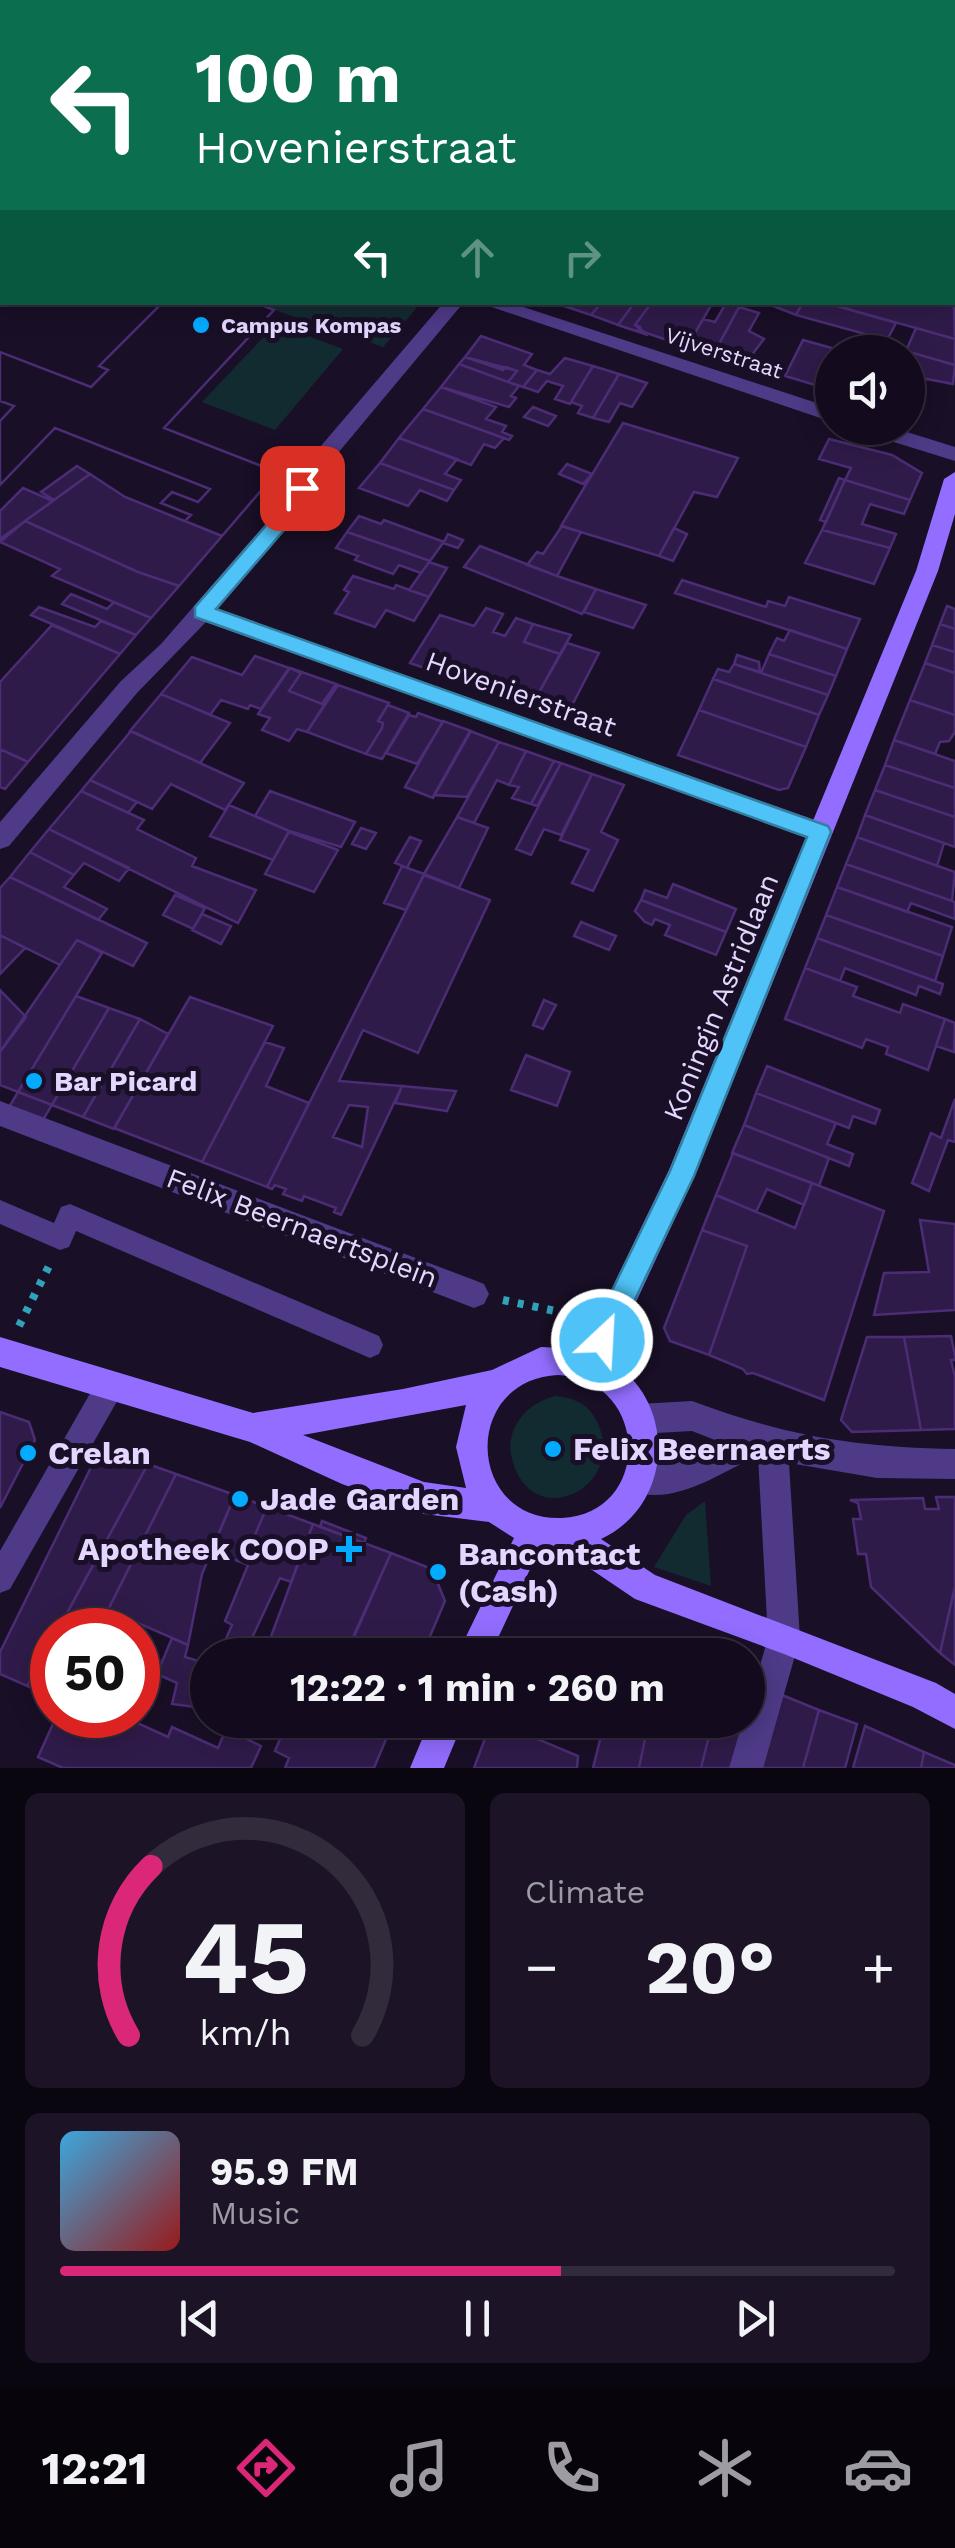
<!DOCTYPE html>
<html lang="en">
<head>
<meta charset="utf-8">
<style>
  body { margin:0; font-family:"Work Sans",sans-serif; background:#1c1426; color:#f1f3f6; height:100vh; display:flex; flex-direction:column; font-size:38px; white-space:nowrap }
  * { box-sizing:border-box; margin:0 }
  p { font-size:32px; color:#9d9ba4 }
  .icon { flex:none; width:55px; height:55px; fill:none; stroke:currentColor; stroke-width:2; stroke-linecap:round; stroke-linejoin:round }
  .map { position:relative; height:1768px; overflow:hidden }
  .panel { display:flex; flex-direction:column; gap:25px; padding:25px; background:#0a0610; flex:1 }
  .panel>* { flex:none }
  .hud { position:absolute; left:0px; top:0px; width:955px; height:305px; box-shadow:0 5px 25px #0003,0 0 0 2px #322b3b; background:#0b6e4f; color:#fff; overflow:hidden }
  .buttons { position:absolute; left:815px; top:335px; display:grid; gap:20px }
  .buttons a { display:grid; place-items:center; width:110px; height:110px; border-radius:50%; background:#130b1d; box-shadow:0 5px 25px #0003,0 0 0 2px #322b3b; font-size:50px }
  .speed { position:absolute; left:30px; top:1608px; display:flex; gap:20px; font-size:50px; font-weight:700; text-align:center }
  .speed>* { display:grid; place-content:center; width:130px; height:130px; border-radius:50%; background:#130b1d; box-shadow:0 5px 25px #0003,0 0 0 2px #322b3b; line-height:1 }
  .speed .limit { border:15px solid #d22; background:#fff; color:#111 }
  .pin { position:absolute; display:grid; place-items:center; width:85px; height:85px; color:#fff; margin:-42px; border-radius:20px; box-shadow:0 5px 15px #0006 }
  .me { position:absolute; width:110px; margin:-55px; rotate:25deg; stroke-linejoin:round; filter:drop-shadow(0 0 8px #0008) }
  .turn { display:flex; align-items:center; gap:35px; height:210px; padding:0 30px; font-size:45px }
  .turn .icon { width:130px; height:130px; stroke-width:2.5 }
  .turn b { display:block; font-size:70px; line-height:85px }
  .lanes { display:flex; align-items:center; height:95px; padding:0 30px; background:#0003; justify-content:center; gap:50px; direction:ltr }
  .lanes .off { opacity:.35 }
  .big { font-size:75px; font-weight:700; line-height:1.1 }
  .panel .card { flex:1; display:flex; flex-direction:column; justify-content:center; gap:15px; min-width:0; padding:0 35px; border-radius:15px; background:#1c1426 }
  .panel .dial { align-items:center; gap:0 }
  .dial svg { height:260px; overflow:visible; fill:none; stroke:#322b3b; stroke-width:7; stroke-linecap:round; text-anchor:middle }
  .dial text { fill:#f1f3f6; stroke:none }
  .song { display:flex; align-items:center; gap:30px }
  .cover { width:120px; height:120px; border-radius:15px; background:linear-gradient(135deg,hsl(200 70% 55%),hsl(0 70% 35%)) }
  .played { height:10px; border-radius:5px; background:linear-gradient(90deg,#db2777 60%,#322b3b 60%) }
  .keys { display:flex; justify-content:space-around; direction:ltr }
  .heat { display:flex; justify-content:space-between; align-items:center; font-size:55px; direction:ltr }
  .panel .tiles { flex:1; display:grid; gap:25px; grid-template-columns:1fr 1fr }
  .card:last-child { grid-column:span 2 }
  .trip { position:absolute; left:190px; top:1638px; width:575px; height:100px; border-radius:50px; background:#130b1d; box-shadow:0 5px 25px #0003,0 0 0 2px #322b3b; font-weight:700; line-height:100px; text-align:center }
  .tab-bar { display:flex; height:160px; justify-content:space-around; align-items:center; background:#08040c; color:#9d9ba4 }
  .tab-bar .icon { width:70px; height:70px }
  .tab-bar .selected { color:#db2777 }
  .tab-bar b { font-size:45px; color:#f1f3f6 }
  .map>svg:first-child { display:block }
  .green { fill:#122b31 }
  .building { fill:#2f1b49; stroke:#4c2d75; stroke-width:2.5; fill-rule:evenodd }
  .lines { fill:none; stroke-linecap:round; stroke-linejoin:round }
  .path { stroke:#2ea3ba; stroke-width:8; stroke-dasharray:6 9; stroke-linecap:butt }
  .lane { fill:#4e3a87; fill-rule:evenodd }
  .street { fill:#4e3a87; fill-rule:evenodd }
  .secondary { fill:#926dff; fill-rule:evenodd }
  .route { fill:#4fc3f7; stroke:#337fa1; stroke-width:2.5 }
  .poi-dot { fill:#02abff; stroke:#190f27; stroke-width:4 }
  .labels { text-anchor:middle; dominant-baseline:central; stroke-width:10; stroke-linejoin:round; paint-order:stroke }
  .far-poi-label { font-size:22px; font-weight:bold; fill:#e4d6ff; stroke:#190f27; text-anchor:start }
  .far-street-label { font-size:22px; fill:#e4d6ff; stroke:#190f27 }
  .street-label { font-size:28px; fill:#e4d6ff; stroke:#190f27 }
  .poi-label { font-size:28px; font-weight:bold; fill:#e4d6ff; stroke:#190f27; text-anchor:start }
  .near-poi-label { font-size:32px; font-weight:bold; fill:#e4d6ff; stroke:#190f27; text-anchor:start }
</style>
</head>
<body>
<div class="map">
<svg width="955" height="1768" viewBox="0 0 955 1768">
  <rect width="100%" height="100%" fill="#190f27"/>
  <path class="green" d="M254,303H421L383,347Z
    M276,324L343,349L275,430L202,402Z
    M556,1396C577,1399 589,1404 598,1424C627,1487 532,1535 512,1459C504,1429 527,1402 556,1396Z
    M705,1501L711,1586L654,1567L686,1515Z"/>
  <path class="building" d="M952,251L955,339L823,302H952Z
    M163,302H254L274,310L164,428L277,472L222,536L185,521L191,515L161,503L172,492L198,502L210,489L55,428L0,485V421L14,406L0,401V352L91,387L108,370L99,366Z
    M163,302H254L274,310L164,428L277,472L222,536L185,521L191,515L161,503L172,492L198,502L210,489L55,428L0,485V421L14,406L0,401V352L91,387L108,370L99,366Z
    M567,302H602L591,315L564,306Z
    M602,302H635L618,325L591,315Z
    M635,302H652L635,325L648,335L618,325Z
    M652,302H713L687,347L638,330L640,327L635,325Z
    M742,302L713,355L687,347L703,319L715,322L726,303Z
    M763,302H803L796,315Z
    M803,302H823L896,323L887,340L796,315Z
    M739,307L759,313L749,331L764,339L745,364L713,355Z
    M916,328L955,339V365L906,351Z
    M481,336L532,354L524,365L537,370L523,387L508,382L517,371L465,357Z
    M803,340L846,352H832V390L785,376Z
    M885,345L955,365L953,384L911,376L915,365L908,363V352H881Z
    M465,357L503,370L506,367L517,371L508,382L459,364Z
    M565,358L593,366L570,404L555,399L563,386L547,381L538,392L523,387L537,370L550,374Z
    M459,364L519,386L511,396L516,398L509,407L441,387Z
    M593,366L619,374L593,418L578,413L582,406L571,402Z
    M619,374L647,383L632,407L620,403L609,422L593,418Z
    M441,387L496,407L486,419L506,426L502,432L512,436L509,440L423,409Z
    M533,407L556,416L548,426L524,417Z
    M423,409L465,424L504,438L495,448L484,444L471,465L399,438Z
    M623,423L738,458L717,497L694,492L659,556L561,526Z
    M399,438L457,459L445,474L461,480L454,490L380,463Z
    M829,439L892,455L922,473L910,500L845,480L851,468L819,459Z
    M380,463L454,490L447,501L420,490L408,506L359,488Z
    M567,464L592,474L583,484L559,474Z
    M77,466L90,474L54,500L41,492Z
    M90,474L125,497L222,536L179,586L138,572L25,521Z
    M839,478L845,480L826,522L820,520Z
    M845,480L910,500L904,514L870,504L862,524L896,534L890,548L822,530Z
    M23,488L53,501L0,539V511Z
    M359,516L381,524L384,520L444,542L448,534L463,540L458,548L443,543L430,561L347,532Z
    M25,521L138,572L179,586L151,618L52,576L60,569L0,542Z
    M562,526L581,532L557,576L527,565L537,552L543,554Z
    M674,528L687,534L673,561L659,556Z
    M822,530L890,548L874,584L805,563Z
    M347,532L408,553L430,561L421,573L399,565L393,574L355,560L358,556L336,548Z
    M480,546L557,576L596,589L582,614L464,567Z
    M429,562L447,568L429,597L409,590Z
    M353,576L394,589L396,585L429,597L414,621L386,610L375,627L335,613L349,592L344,590Z
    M682,580L766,607L768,601L785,606L789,597L860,619L847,649L675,593Z
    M596,589L646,605L633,628L584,612Z
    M71,594L107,609L114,602L151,618L136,635L62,604Z
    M947,606L955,609V629L940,624Z
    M39,607L95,627L101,621L136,635L120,654L31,615Z
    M486,608L503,614L493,632L505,636L516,618L533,624L524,642L560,654L532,705L410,663L440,615L474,626Z
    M533,624L571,635L560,654L524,642Z
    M940,624L955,629V652L932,645Z
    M52,625L120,654L28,762L0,749V682Z
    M790,630L847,649L836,676L769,654L777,638L784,641Z
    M567,643L599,653L566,717L532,705Z
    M932,645L955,652V673L925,663Z
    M769,654L836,676L828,695L761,673Z
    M737,655L759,662L760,672L734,664Z
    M255,656L289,668L261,709L250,705L248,709L221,700L210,715L161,694L192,657L242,675Z
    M925,663L955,673V715L910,700Z
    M734,664L828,695L819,715L713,679L718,669L729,672Z
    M290,668L336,684L322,704L289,691L301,673Z
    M290,668L301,673L289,691L322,704L337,685L307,732L297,729L289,741L262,730L270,718L258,714Z
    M713,679L819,715L806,747L699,710Z
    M338,685L389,703L378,721L383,723L382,728L366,754L307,732Z
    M161,694L230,723L200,763L130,731Z
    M910,700L955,715V732L949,741L940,742L935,754L894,740Z
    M388,705L409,713L382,759L366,754L382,728L383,723L378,721Z
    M699,710L806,747L788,788L779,790L678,755Z
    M418,713L443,722L417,764L386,753L409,715L416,717Z
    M443,721L471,731L433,798L405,787Z
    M131,731L200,763L244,783L225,810L171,784L152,809L90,780Z
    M470,731L499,742L467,797L434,795Z
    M894,740L955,761V788L885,765Z
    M499,742L526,751L509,785L497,780L474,823L457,817Z
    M0,749L28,762L5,789L0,787Z
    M526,751L554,761L531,804L512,798L519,787L509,785Z
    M554,761L561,763L537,806L531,804Z
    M561,763L592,774L561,835L544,829L531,855L516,849Z
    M885,765L955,788V817L875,790Z
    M592,774L624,785L601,832L618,840L593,891L572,883L589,850L560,840Z
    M90,780L137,802L128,813L81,791Z
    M875,790L955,817V847L865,815Z
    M81,791L144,820L137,829L196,858L192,866L256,890L238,923L49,829Z
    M270,791L355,822L341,847L289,831L255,816Z
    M229,805L289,831L273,860L210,836Z
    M865,815L944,843L937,866L857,837Z
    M457,817L488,828L459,888L424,874Z
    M361,828L376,833L366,849L352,844Z
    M49,829L129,868L119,881L84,863L74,875L30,852Z
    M289,832L338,850L314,892L265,874Z
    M410,837L421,841L407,868L395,863Z
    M857,837L955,872L952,901L846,864Z
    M30,852L74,875L64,887L107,909L98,920L10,877Z
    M846,864L955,902V919L911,903L907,912L837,887Z
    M402,866L424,874L406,910L384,903Z
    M424,875L490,900L418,1053L363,1030L339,1081L402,1086L341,1215L334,1212L336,1208L304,1196L302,1201L283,1194L286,1189L275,1185L272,1189L267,1187ZM349,1105L368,1107L362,1147L333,1137Z
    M10,877L147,943L133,966L77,940L60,965L0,935V888Z
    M673,884L736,909L726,932L641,900L645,890L667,898Z
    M837,887L952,927L943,956L826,915Z
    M175,895L205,908L193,929L163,915Z
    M641,900L726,932L716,955L665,935L670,925L655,919L652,925L645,922L635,911Z
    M202,914L231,926L221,944L192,930Z
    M826,915L943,956L935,981L817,938Z
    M581,922L616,936L609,950L574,936Z
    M0,935L25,948L0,974Z
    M817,938L943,984L940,994L919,986L916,995L845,968L840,981L805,968Z
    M77,940L102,953L18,1092L0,1085V1052Z
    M805,968L857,987L853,996L900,1013L903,1004L945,1019L928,1070L886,1054L888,1047L866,1039L862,1048L785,1019Z
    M0,990L26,1017L0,1052Z
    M76,996L109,1008L52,1105L18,1092Z
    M190,997L273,1026L202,1162L114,1128Z
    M544,1000L556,1005L543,1029L533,1025Z
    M109,1008L140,1019L83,1117L52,1105Z
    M140,1019L168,1034L114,1129L83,1117Z
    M945,1019L955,1023L954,1052L936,1046Z
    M265,1042L284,1048L266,1086L309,1103L267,1187L202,1162Z
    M526,1055L570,1072L557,1106L511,1090Z
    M767,1066L880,1110L875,1124L853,1116L849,1128L756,1093Z
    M402,1086L456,1091L447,1111L395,1103Z
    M18,1092L52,1105L38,1128L5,1114Z
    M756,1093L836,1123L827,1144L853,1154L849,1166L744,1125Z
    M955,1099V1142L948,1140L929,1191L912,1183L931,1133L941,1138Z
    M744,1125L829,1158L819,1186L732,1153Z
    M733,1153L812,1183L804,1205L767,1189L756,1212L716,1195Z
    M812,1183L884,1211L824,1400L753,1373L747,1374L743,1369L709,1355L747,1246L702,1230L716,1195L795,1228Z
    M920,1220L955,1224V1310L874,1315L884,1273L929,1272Z
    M702,1230L747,1246L709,1355L670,1341L664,1328Z
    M951,1336L955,1356V1360H951L955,1377V1429L921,1430L904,1337Z
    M867,1337H904L921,1430L852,1432L841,1420Z
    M0,1412L29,1422L35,1440L0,1508Z
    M101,1447L148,1464L58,1630H52V1640L27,1686L0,1674V1652Z
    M148,1464L176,1474L108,1610L119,1615L111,1630H72L61,1624Z
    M176,1474L235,1495L202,1574L188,1645L108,1610Z
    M235,1495L267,1507L243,1563L211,1551Z
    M936,1497H955V1586L940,1653L871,1587L866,1554H858L853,1519H861L858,1503L850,1500L923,1498L925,1509H939Z
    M267,1507L313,1524L291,1582L280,1578L244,1655H219L232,1625L225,1621L248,1565L243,1563Z
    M322,1521L366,1538L364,1543L320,1527Z
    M313,1524L391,1553L345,1655H309L270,1639Z
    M391,1553L432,1569L445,1601L422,1655H346Z
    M955,1586V1665L940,1653Z
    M172,1638L188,1645L185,1657L208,1664L203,1708L172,1704L177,1683L157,1674Z
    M625,1638L663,1652L662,1655H621Z
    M270,1639L309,1655H263Z
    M52,1640V1697L27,1686Z
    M748,1683L759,1688L735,1768H701L713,1720H748Z
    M782,1695L819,1710L803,1768H762Z
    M819,1710L857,1724L845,1768H803Z
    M57,1715H120L168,1737L172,1727L218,1748L226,1729L261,1746L251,1768H63L38,1757Z
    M274,1720H394L374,1768H285L289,1758L275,1751L286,1725Z
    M492,1720L578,1756L577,1768H474Z
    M605,1720H649L639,1768H593Z
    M649,1720H713L701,1768H639Z
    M865,1726L924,1752L921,1768H853Z
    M924,1752L955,1765V1768H921Z"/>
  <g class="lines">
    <path class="path" d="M503,1300L579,1316
      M19,1326L49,1266"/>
    <path class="lane" d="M0,1200L54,1223L61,1207L70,1204L379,1336L383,1345L379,1354L370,1358L76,1231L69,1247L60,1250L0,1224Z
      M110,1373L120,1376L123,1386L120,1396L10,1589L0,1593V1551L100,1376Z"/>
    <path class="street" d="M689,0H712L713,2H691Z
      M2,16V27L0,28V17Z
      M952,68L955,69V79L952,78Z
      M0,125H2V136H0Z
      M444,302H464L323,471L298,515L218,609L829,825L832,832L829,839H811L206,622L137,693L9,846L0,849V822L121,681L161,644L282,505L308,461Z
      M477,302H508L832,408V422Z
      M862,428H894L955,447V461L865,433Z
      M0,1101L474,1280L484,1284L489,1294L484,1304L474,1308L0,1126Z
      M692,1401C786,1436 854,1447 955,1449V1479L877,1478L789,1463L800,1638L763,1768H729L743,1720H748V1706L768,1638L758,1456C719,1473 673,1508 629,1490L625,1479L629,1468L640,1464L679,1462L720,1442L692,1431L639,1434L628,1430L624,1419L628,1408L639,1404Z"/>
    <path class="secondary" d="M955,472V514L938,571L695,1175L609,1360C678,1401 674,1505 601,1539L655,1575L936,1683L955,1694V1729L913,1707L784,1654L635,1599L561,1549L547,1548L532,1565L490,1655H457L514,1538L489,1522L424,1514L342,1484L250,1442L0,1367V1337L253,1413L403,1389L492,1370L541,1347L583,1349L669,1170L916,571L944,479ZM558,1375C651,1380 652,1514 562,1518C467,1522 460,1380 558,1375ZM466,1405L456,1447L466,1488L424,1482L303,1435Z
      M430,1720H464L444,1768H410Z"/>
  </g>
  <path class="route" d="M302,481L312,488L297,515L216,609L828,826L831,832L694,1176L611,1350L602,1354L592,1350L588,1340L670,1171L807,837L195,617V607L283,506L295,483Z"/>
  <g class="poi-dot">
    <circle cx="201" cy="325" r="10"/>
    <circle cx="34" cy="1081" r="10"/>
    <circle cx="553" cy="1449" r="10"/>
    <circle cx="28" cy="1453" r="10"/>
    <circle cx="240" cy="1499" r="10"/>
    <path d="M344 1534h10v10h10v10h-10v10h-10v-10h-10v-10h10z"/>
    <circle cx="438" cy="1572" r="10"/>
  </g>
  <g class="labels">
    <g class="far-poi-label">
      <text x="221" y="325">Campus Kompas</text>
    </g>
    <g class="far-street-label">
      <text transform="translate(724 353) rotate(18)">Vijverstraat</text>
    </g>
    <g class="street-label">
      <text transform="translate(521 694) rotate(20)">Hovenierstraat</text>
      <text transform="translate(721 997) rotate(-68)">Koningin Astridlaan</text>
      <text transform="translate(302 1228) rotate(21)">Felix Beernaertsplein</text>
    </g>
    <g class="poi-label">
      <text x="54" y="1081">Bar Picard</text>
    </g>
    <g class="near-poi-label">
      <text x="573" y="1449">Felix Beernaerts</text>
      <text x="48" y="1453">Crelan</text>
      <text x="260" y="1499">Jade Garden</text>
      <text x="329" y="1549" text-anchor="end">Apotheek COOP</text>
      <text x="458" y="1554">Bancontact<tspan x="458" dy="37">(Cash)</tspan></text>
    </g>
  </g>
</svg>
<div class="buttons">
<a><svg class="icon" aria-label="sound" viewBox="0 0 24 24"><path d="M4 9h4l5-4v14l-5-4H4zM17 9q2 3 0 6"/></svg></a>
</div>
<div class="speed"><div class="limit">50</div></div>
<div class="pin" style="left:302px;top:488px;background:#d93025"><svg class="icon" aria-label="arrive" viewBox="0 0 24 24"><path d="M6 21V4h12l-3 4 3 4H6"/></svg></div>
<svg class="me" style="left:602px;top:1340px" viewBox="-20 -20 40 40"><circle r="17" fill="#4fc3f7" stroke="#fff" stroke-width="3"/><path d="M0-11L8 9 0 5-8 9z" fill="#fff"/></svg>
<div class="trip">12:22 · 1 min · 260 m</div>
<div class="hud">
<div class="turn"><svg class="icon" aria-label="left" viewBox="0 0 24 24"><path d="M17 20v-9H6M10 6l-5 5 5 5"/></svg><div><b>100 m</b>Hovenierstraat</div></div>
<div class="lanes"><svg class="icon" aria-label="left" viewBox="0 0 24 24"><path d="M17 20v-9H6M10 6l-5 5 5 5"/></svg><svg class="icon off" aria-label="ahead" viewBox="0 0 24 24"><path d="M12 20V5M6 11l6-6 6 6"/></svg><svg class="icon off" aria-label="right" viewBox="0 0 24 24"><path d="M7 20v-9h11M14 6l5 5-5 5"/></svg></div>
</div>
</div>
<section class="panel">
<div class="tiles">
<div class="card dial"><svg viewBox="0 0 100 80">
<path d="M14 69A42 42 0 1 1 86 69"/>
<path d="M14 69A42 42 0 0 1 21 17" stroke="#db2777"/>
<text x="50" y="56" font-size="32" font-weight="700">45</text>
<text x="50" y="72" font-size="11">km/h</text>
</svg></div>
<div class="card"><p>Climate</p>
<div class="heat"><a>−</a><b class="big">20°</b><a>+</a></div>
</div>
<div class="card">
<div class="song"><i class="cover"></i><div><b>95.9 FM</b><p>Music</p></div></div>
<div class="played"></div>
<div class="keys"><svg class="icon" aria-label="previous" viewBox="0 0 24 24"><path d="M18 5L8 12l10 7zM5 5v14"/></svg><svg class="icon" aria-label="pause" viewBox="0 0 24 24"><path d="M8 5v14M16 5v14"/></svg><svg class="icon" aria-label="next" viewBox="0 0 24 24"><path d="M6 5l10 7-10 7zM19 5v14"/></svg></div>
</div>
</div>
</section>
<nav class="tab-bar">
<b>12:21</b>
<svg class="icon selected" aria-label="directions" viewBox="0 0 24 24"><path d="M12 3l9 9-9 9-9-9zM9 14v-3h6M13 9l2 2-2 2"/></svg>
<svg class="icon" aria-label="music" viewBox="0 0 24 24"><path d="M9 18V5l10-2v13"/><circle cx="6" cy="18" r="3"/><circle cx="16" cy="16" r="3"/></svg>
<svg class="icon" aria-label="phone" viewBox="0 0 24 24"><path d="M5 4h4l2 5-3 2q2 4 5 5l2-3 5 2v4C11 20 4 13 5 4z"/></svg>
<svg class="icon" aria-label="climate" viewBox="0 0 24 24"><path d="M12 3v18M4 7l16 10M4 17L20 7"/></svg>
<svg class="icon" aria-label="car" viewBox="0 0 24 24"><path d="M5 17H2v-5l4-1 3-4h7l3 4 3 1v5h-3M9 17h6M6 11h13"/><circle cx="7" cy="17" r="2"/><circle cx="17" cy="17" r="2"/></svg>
</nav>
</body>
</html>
